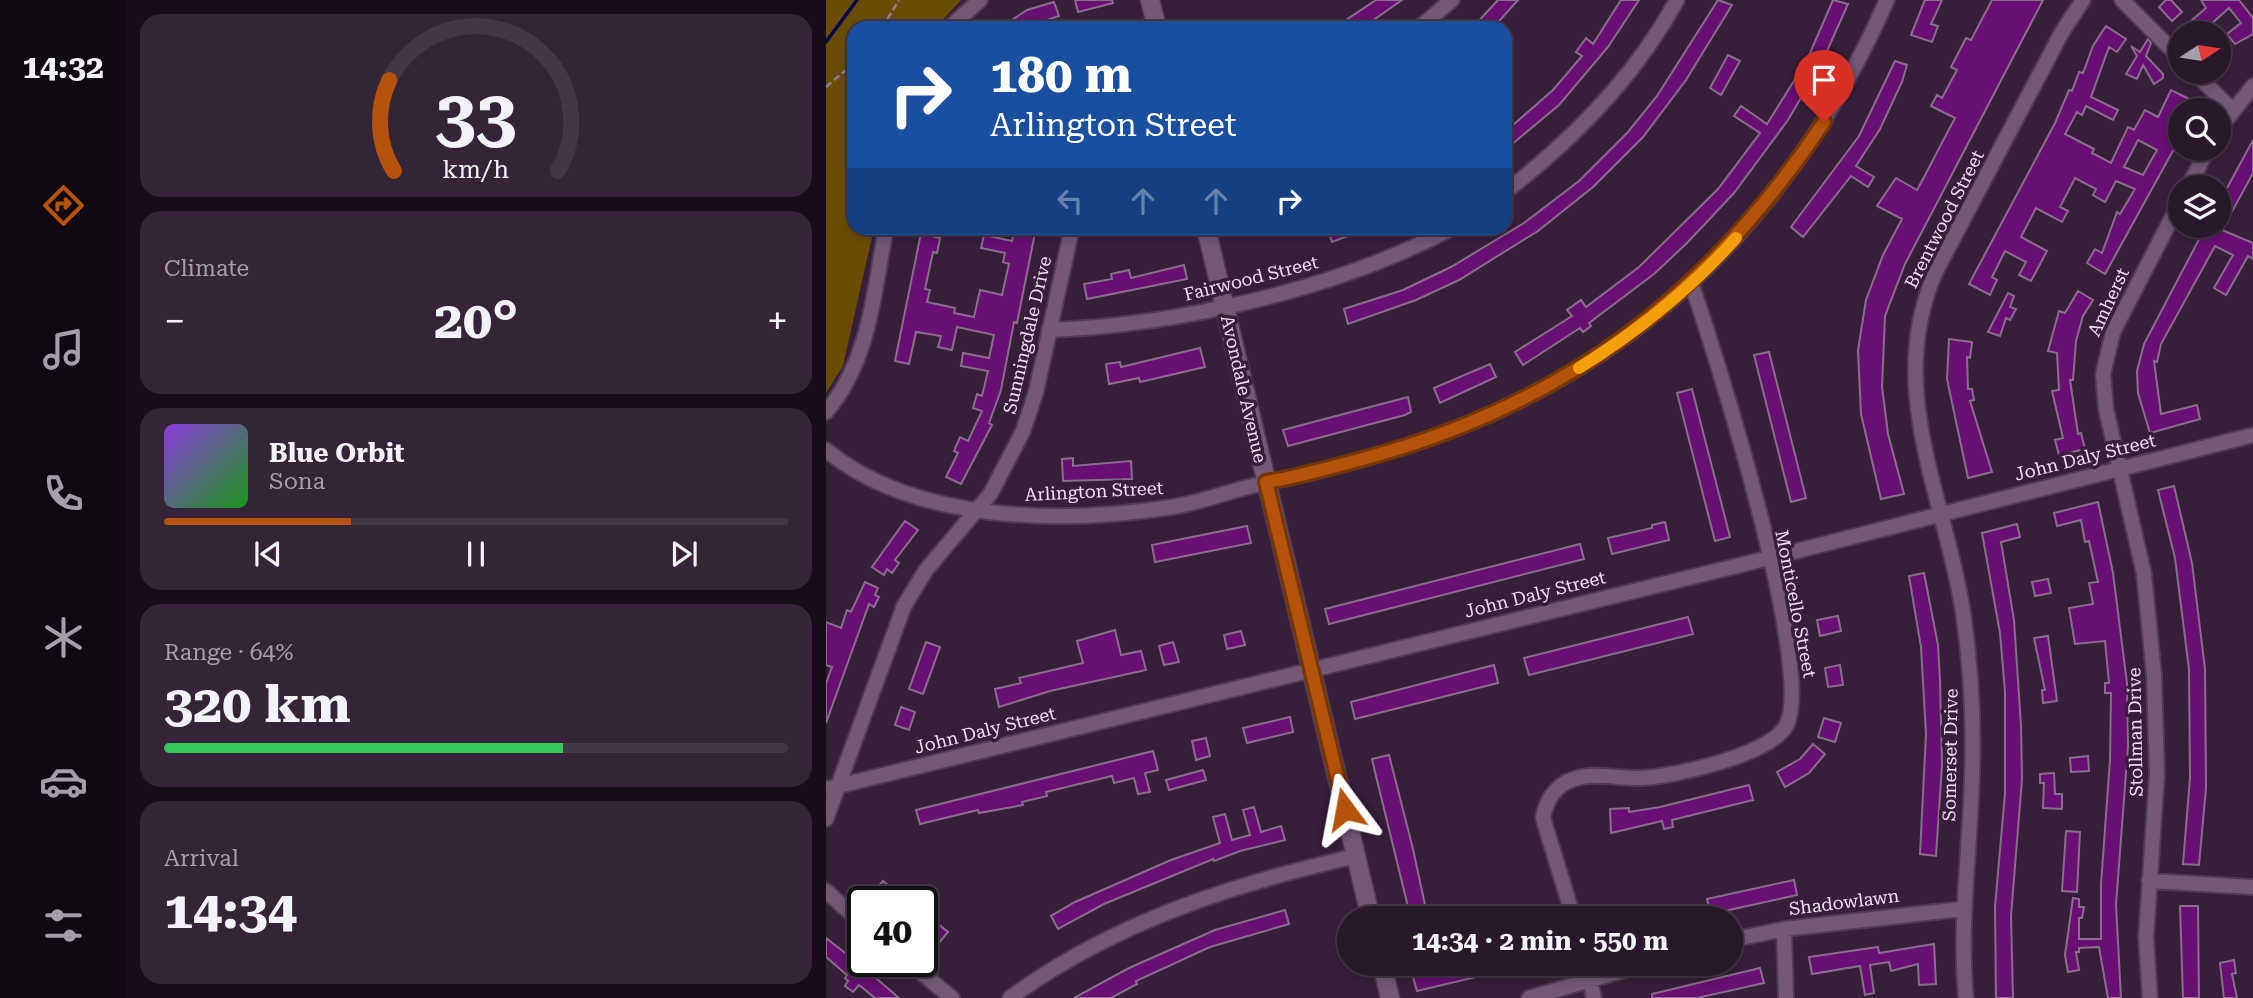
<!DOCTYPE html>
<html lang="en">
<head>
<meta charset="utf-8">
<style>
  body { margin:0; font-family:"Roboto Serif",serif; background:#352437; color:#f1f3f6; height:100vh; display:flex; flex-direction:column; font-size:26px; white-space:nowrap }
  * { box-sizing:border-box; margin:0 }
  p { font-size:23px; color:#a59fa9 }
  .icon { flex:none; width:38px; height:38px; fill:none; stroke:currentColor; stroke-width:2; stroke-linecap:round; stroke-linejoin:round }
  .map { position:relative; flex:1; overflow:hidden }
  .panel { display:flex; flex-direction:column; gap:14px; padding:14px; background:#170d18; width:700px }
  .panel>* { flex:none }
  .hud { position:absolute; left:21px; top:21px; width:665px; height:214px; border-radius:21px; box-shadow:0 4px 10px #0003,0 0 0 2px #453647; background:#1a4fa0; color:#fff; overflow:hidden }
  .needle { width:46px; rotate:78deg }
  .fabs { position:absolute; left:1342px; top:21px; display:grid; gap:14px }
  .fabs a { display:grid; place-items:center; width:63px; height:63px; border-radius:50%; background:#29172b; box-shadow:0 4px 10px #0003,0 0 0 2px #453647; font-size:35px }
  .speed { position:absolute; left:21px; top:886px; display:flex; gap:14px; font-size:35px; font-weight:700; text-align:center }
  .speed>* { display:grid; place-content:center; width:91px; height:91px; border-radius:50%; background:#29172b; box-shadow:0 4px 10px #0003,0 0 0 2px #453647; line-height:1 }
  .speed .limit { border:4px solid #111; border-radius:10px; background:#fff; color:#111 }
  .pin { position:absolute; display:grid; place-items:center; width:60px; height:60px; color:#fff; margin:-72px -30px; border-radius:50% 50% 50% 0; rotate:-45deg; box-shadow:0 0 7px #0007 }
  .pin .icon { rotate:45deg }
  .me { position:absolute; width:77px; margin:-38px; rotate:347deg; stroke-linejoin:round; filter:drop-shadow(0 0 5px #0008) }
  .turn { display:flex; align-items:center; gap:24px; height:147px; padding:0 28px; font-size:32px }
  .turn .icon { width:91px; height:91px; stroke-width:2.5 }
  .turn b { display:block; font-size:49px; line-height:60px }
  .lanes { display:flex; align-items:center; height:66px; padding:0 28px; background:#0003; justify-content:center; gap:35px; direction:ltr }
  .lanes .off { opacity:.35 }
  .big { font-size:52px; font-weight:700; line-height:1.1 }
  .panel .tile { flex:1; display:flex; flex-direction:column; justify-content:center; gap:10px; min-width:0; padding:0 24px; border-radius:21px; background:#352437 }
  .panel .dial { align-items:center; gap:0 }
  .dial svg { height:182px; overflow:visible; fill:none; stroke:#453647; stroke-width:7; stroke-linecap:round; text-anchor:middle }
  .dial text { fill:#f1f3f6; stroke:none }
  .song { display:flex; align-items:center; gap:21px }
  .cover { width:84px; height:84px; border-radius:10px; background:linear-gradient(135deg,hsl(270 70% 55%),hsl(120 70% 35%)) }
  .played { height:7px; border-radius:4px; background:linear-gradient(90deg,#b45309 30%,#453647 30%) }
  .keys { display:flex; justify-content:space-around; direction:ltr }
  .heat { display:flex; justify-content:space-between; align-items:center; font-size:38px; direction:ltr }
  .charge { height:10px; border-radius:5px; background:linear-gradient(90deg,#34c759 64%,#453647 0) }
  .trip { position:absolute; left:511px; top:906px; width:406px; height:70px; border-radius:35px; background:#29172b; box-shadow:0 4px 10px #0003,0 0 0 2px #453647; font-weight:700; line-height:70px; text-align:center }
  main { display:flex; flex:1; min-height:0 }
  .tab-bar { display:flex; flex-direction:column; width:126px; justify-content:space-around; align-items:center; background:#100911; color:#a59fa9 }
  .tab-bar .icon { width:49px; height:49px }
  .tab-bar .current { color:#b45309 }
  .tab-bar b { font-size:32px; color:#f1f3f6 }
  .map>svg:first-child { display:block }
  .green { fill:#6a4d00 }
  .lines { fill:none; stroke-linecap:round; stroke-linejoin:round }
  .stream { stroke:#000653; stroke-width:3.5 }
  .building { fill:#690e72; stroke:#896d8c; stroke-width:2; fill-rule:evenodd }
  .minor-casing { stroke:#503b52; stroke-width:18 }
  .tertiary-casing { stroke:#503b52; stroke-width:21 }
  .path { stroke:#917d93; stroke-width:2.5; stroke-dasharray:7 3.5; stroke-linecap:butt }
  .minor { stroke:#745876; stroke-width:14 }
  .tertiary { stroke:#745876; stroke-width:18 }
  .route-casing { stroke:#753606; stroke-width:18 }
  .route { stroke:#b45309; stroke-width:12 }
  .slow { stroke:#f59e0b; stroke-width:12 }
  .labels { text-anchor:middle; dominant-baseline:central; stroke-width:7; stroke-linejoin:round; paint-order:stroke }
  .street-label { font-size:18px; fill:#f0e0f1; stroke:#371f39 }
</style>
</head>
<body>
<main>
<nav class="tab-bar">
<b>14:32</b>
<svg class="icon current" aria-label="directions" viewBox="0 0 24 24"><path d="M12 3l9 9-9 9-9-9zM9 14v-3h6M13 9l2 2-2 2"/></svg>
<svg class="icon" aria-label="music" viewBox="0 0 24 24"><path d="M9 18V5l10-2v13"/><circle cx="6" cy="18" r="3"/><circle cx="16" cy="16" r="3"/></svg>
<svg class="icon" aria-label="phone" viewBox="0 0 24 24"><path d="M5 4h4l2 5-3 2q2 4 5 5l2-3 5 2v4C11 20 4 13 5 4z"/></svg>
<svg class="icon" aria-label="climate" viewBox="0 0 24 24"><path d="M12 3v18M4 7l16 10M4 17L20 7"/></svg>
<svg class="icon" aria-label="car" viewBox="0 0 24 24"><path d="M5 17H2v-5l4-1 3-4h7l3 4 3 1v5h-3M9 17h6M6 11h13"/><circle cx="7" cy="17" r="2"/><circle cx="17" cy="17" r="2"/></svg>
<svg class="icon" aria-label="filters" viewBox="0 0 24 24"><path d="M4 7h16M4 17h16"/><circle cx="9" cy="7" r="2"/><circle cx="15" cy="17" r="2"/></svg>
</nav>
<section class="panel">
<div class="tile dial"><svg viewBox="0 0 100 80">
<path d="M14 69A42 42 0 1 1 86 69"/>
<path d="M14 69A42 42 0 0 1 12 29" stroke="#b45309"/>
<text x="50" y="56" font-size="32" font-weight="700">33</text>
<text x="50" y="72" font-size="11">km/h</text>
</svg></div>
<div class="tile"><p>Climate</p>
<div class="heat"><a>−</a><b class="big">20°</b><a>+</a></div>
</div>
<div class="tile">
<div class="song"><i class="cover"></i><div><b>Blue Orbit</b><p>Sona</p></div></div>
<div class="played"></div>
<div class="keys"><svg class="icon" aria-label="previous" viewBox="0 0 24 24"><path d="M18 5L8 12l10 7zM5 5v14"/></svg><svg class="icon" aria-label="pause" viewBox="0 0 24 24"><path d="M8 5v14M16 5v14"/></svg><svg class="icon" aria-label="next" viewBox="0 0 24 24"><path d="M6 5l10 7-10 7zM19 5v14"/></svg></div>
</div>
<div class="tile"><p>Range · 64%</p><b class="big">320 km</b><div class="charge"></div></div>
<div class="tile"><p>Arrival</p><b class="big">14:34</b></div>
</section>
<div class="map">
<svg width="1427" height="998" viewBox="0 0 1427 998">
  <rect width="100%" height="100%" fill="#371f39"/>
  <path class="green" d="M0,0H135L109,28H28V228H48L17,366L0,393Z"/>
  <g class="lines">
    <path class="stream" d="M0,42L31,0"/>
  </g>
  <path class="building" d="M249,0H286L287,3L252,12Z
    M550,0H576L536,28H508Z
    M672,0H692L667,28H646Z
    M795,0H813L782,47L733,105L679,150V132L727,90L756,56L750,52L760,38L767,44Z
    M892,0L906,5L860,80L817,137L767,187L712,231L633,280L590,300L522,324L518,309L577,290L625,267L698,223L753,181L802,132L831,96Z
    M1007,0L1022,4L997,60L962,120L908,193L861,243L828,274L763,323L765,326L757,332L754,328L697,365L689,352L746,316L741,310L755,300L760,307L813,267L892,189L934,133L908,116L915,106L941,124L981,60Z
    M1099,0H1116L1105,24L1112,26L1106,42L1085,35Z
    M1166,0H1217L1079,264L1059,316L1056,387L1062,434L1078,494L1055,499L1035,414L1032,350L1040,300L1057,255L1076,219L1051,206L1070,178L1091,190L1097,179L1129,118L1105,106L1111,95L1116,98L1131,70L1125,67L1140,38L1145,40Z
    M1340,0H1345L1356,12L1346,21L1333,7Z
    M1375,0H1413L1427,18V34L1409,44L1401,34L1415,23L1403,8L1383,26L1366,33L1359,26L1380,8Z
    M228,2L233,16L197,28H174L201,10Z
    M1280,26L1300,39L1291,52L1283,47L1265,97L1292,110L1287,120L1260,106L1256,115L1251,112L1239,134L1268,149L1266,153L1285,163L1302,127L1308,130L1319,110L1332,117L1345,90L1386,110H1354V138L1279,274L1261,263L1269,249L1276,253L1291,212L1294,214L1309,189L1290,181L1279,202L1267,195L1270,189L1249,178L1234,207L1242,211L1236,222L1210,208L1195,237L1221,251L1205,281L1193,275L1200,262L1179,251L1166,277L1171,280L1164,295L1143,284L1229,123L1243,90L1246,91L1253,72L1257,73L1267,46ZM1312,140L1331,150L1317,175L1298,167Z
    M1322,39L1325,43L1320,56L1337,74V78L1328,84L1317,65L1311,79L1300,74L1311,56L1305,46L1314,52Z
    M902,55L914,61L895,95L884,88Z
    M1069,61L1081,65L1076,82L1054,129L1030,166L1048,177L1042,187L1025,176L977,237L965,227L1033,136Z
    M1427,140V173L1396,230L1427,243V259L1422,256L1400,295L1388,288L1407,255L1389,246L1335,344L1331,362L1328,361L1335,414L1371,405L1374,419L1324,433L1312,393L1311,371L1318,344L1380,226H1393V203Z
    M96,228H111L109,237L114,238L111,253L107,252L99,289L104,290L101,302L129,308L128,313L148,317L154,290L176,295L183,264L177,262L179,253L155,248L158,235L186,241L189,228H210L191,323L188,322L175,390L163,423L166,425L135,484L120,477L132,453L128,451L134,437L142,441L156,411L147,408L151,394L156,396L162,371L135,366L137,353L163,358L168,335L131,327L126,350L112,347L115,336L90,332L83,364L69,361Z
    M501,228H543L506,242Z
    M358,265L361,279L261,299L258,284L286,279L285,274L303,270L305,278Z
    M1252,291L1267,300L1257,316L1250,341L1247,380H1244L1252,434L1255,433L1259,449L1233,455L1229,440L1237,438L1226,391L1233,390L1231,353L1222,351L1233,311L1239,313Z
    M1182,293L1188,296L1184,307L1190,309L1184,320L1180,318L1174,336L1162,332Z
    M1123,339L1146,342L1144,358L1141,357L1142,389H1146L1148,400L1144,401L1166,472L1142,478L1121,379Z
    M374,348L379,367L314,382L313,378L283,384L280,364L294,362L295,367Z
    M943,352L980,498L965,502L928,355Z
    M664,364L670,377L614,403L608,388Z
    M866,389L904,537L889,541L851,393Z
    M582,397L585,412L579,415L462,446L457,430Z
    M247,458V466L305,461L306,479L237,481L236,459Z
    M1348,486L1366,563L1379,669L1380,788L1373,865L1357,864L1364,778L1363,669L1349,558L1332,490Z
    M1272,502L1287,573L1301,683L1302,746L1290,905L1295,998H1282L1273,947L1253,948V952H1250L1253,970L1242,972L1239,955L1247,898L1253,899V907H1258L1256,918H1253V939H1275V884L1284,760L1285,693H1279V683H1283L1279,641L1249,644L1243,608L1267,604L1263,583L1272,582L1263,541L1259,542L1255,520L1231,526L1228,513Z
    M79,521L92,530L69,560L73,563L66,573L61,569L58,575L46,567Z
    M839,522L843,540L786,554L782,538L826,528V525Z
    M1191,524L1194,537L1175,542L1188,620L1195,726L1196,779L1185,916L1187,998H1170L1169,907L1179,793V692L1174,633L1156,533Z
    M421,526L425,543L329,562L326,545Z
    M754,544L758,559L503,624L499,609Z
    M1098,573L1112,645L1114,680L1116,765L1110,856L1094,854L1100,734L1095,647L1083,576Z
    M1222,579L1225,593L1209,596L1206,582Z
    M39,582L52,588L49,595L53,597L48,607L43,604L0,723V683L6,667L0,665V622L15,628L21,610L25,612Z
    M1012,616L1015,631L994,636L991,620Z
    M862,617L867,634L703,675L698,658Z
    M289,630L295,655L315,651L320,670L224,691L173,707L169,689L195,683L193,678L257,663L251,641Z
    M415,631L419,645L401,649L398,635Z
    M1222,636L1231,701L1217,703L1216,690H1219L1208,638Z
    M100,642L114,647L97,694L83,689Z
    M347,642L353,662L338,665L333,646Z
    M668,665L672,683L529,719L525,702Z
    M1014,665L1017,685L1002,687L999,668Z
    M75,707L89,712L83,730L69,725Z
    M464,717L467,732L421,743L417,728Z
    M998,718L1015,723L1009,742L992,737Z
    M380,738L384,756L370,760L366,741Z
    M987,744L999,754L983,773L959,787L951,772L974,759Z
    M327,751L332,770L319,773L324,792L312,794L308,778L288,783L286,776L220,792L221,796L196,802L197,805L153,813L152,810L94,824L90,810Z
    M563,755L587,849L602,919H585L549,772L546,759Z
    M1262,756L1263,771L1245,772L1244,758Z
    M377,770L380,780L343,790L340,780Z
    M1228,773L1229,794H1236V809L1217,808L1218,783H1214V774Z
    M923,785L927,800L846,820L847,827L838,829L836,821L785,833L784,809L803,808V812L834,807Z
    M428,807L435,832L455,826L459,840L414,851L388,861L387,859L278,904L232,929L225,916L249,902L345,860L394,843L387,817L399,814L406,840L424,835L417,810Z
    M1240,831L1254,832L1251,892L1236,891Z
    M968,880L971,895L885,914L881,899Z
    M57,881L81,901H58L47,892Z
    M1354,906H1372L1373,998H1357Z
    M459,910L463,924L384,947L310,981L311,984L285,998H248L303,968L389,930Z
    M96,911L122,932L112,944L96,931Z
    M0,938L36,966L73,998H49L33,985L27,992L19,986L22,981L19,978L21,975L0,957Z
    M1108,944L1110,984L1093,985L1092,964L1065,971L1063,962L1044,965L1048,993L1039,995L1034,966L986,974L983,957L1052,947L1053,953Z
    M1408,960L1410,973L1406,974L1411,998H1398L1394,963Z
    M640,964L692,967L591,991L587,977Z
    M934,968L938,983L871,998H826V994Z"/>
  <g class="lines">
    <g class="minor-casing">
      <path id="minor" d="M1296,0L1354,58
        M123,28L154,0
        M593,28L626,0
        M1368,72L1405,109
        M1393,129L1427,86
        M1362,187L1382,149
        M679,192C748,139 809,77 851,0
        M223,330C352,325 512,289 626,228
        M0,412C44,361 48,291 60,228
        M0,450C89,523 237,524 346,507C378,502 408,489 439,483C580,453 706,411 820,321C928,236 1006,125 1061,0
        M0,789L943,558L1427,435
        M0,819L78,606L100,570L165,493L197,431L210,392L246,228
        M1323,881L1427,887
        M0,891L37,924
        M748,919L717,818C720,801 729,785 748,779C769,772 794,779 816,778C848,776 947,755 961,724C988,666 890,354 865,283
        M958,929L960,998
        M905,940L958,929L1136,909
        M81,961L126,998
        M760,964L768,998
        M184,998C286,923 407,884 530,856
        M703,998L819,964
        M1140,998C1133,923 1144,851 1146,776C1148,721 1145,666 1137,612C1119,496 1058,387 1110,271L1236,32L1257,0
        M1324,998L1320,937L1331,774L1328,675L1318,574L1280,409L1277,374L1287,332L1354,202"/>
    </g>
    <g class="tertiary-casing">
      <path id="tertiary" d="M324,0L331,28
        M380,228L545,919
        M556,964L564,998"/>
    </g>
    <path class="path" d="M56,28L73,0
      M0,87L28,63"/>
    <use href="#minor" class="minor"/>
    <use href="#tertiary" class="tertiary"/>
  </g>
  <g class="lines">
    <g class="route-casing">
      <path id="route" d="M519,809L440,482C472,477 502,468 533,460C738,406 880,298 998,122"/>
    </g>
    <use href="#route" class="route"/>
    <path class="slow" d="M753,368C811,332 865,288 910,238"/>
  </g>
  <g class="labels">
    <g class="street-label">
      <text transform="translate(1118 219) rotate(-63)">Brentwood Street</text>
      <text transform="translate(425 278) rotate(-14)">Fairwood Street</text>
      <text transform="translate(1282 302) rotate(-65)">Amherst</text>
      <text transform="translate(201 335) rotate(-77)">Sunningdale Drive</text>
      <text transform="translate(418 389) rotate(77)">Avondale Avenue</text>
      <text transform="translate(1259 457) rotate(-14)">John Daly Street</text>
      <text transform="translate(268 491) rotate(-3)">Arlington Street</text>
      <text transform="translate(709 594) rotate(-14)">John Daly Street</text>
      <text transform="translate(970 604) rotate(79)">Monticello Street</text>
      <text transform="translate(159 730) rotate(-14)">John Daly Street</text>
      <text transform="translate(1309 732) rotate(-91)">Stollman Drive</text>
      <text transform="translate(1124 755) rotate(-89)">Somerset Drive</text>
      <text transform="translate(1018 902) rotate(-7)">Shadowlawn</text>
    </g>
  </g>
</svg>
<div class="fabs">
<a><svg class="needle" viewBox="-14 -14 28 28"><path d="M0-13l5 13h-10z" fill="#e53935"/><path d="M0 13l5-13h-10z" fill="#a59fa9"/></svg></a>
<a><svg class="icon" aria-label="search" viewBox="0 0 24 24"><circle cx="10" cy="10" r="6"/><path d="M15 15l6 6"/></svg></a>
<a><svg class="icon" aria-label="layers" viewBox="0 0 24 24"><path d="M12 4l9 5-9 5-9-5zM3 14l9 5 9-5"/></svg></a>
</div>
<div class="speed"><div class="limit">40</div></div>
<div class="pin" style="left:998px;top:122px;background:#d93025"><svg class="icon" aria-label="arrive" viewBox="0 0 24 24"><path d="M6 21V4h12l-3 4 3 4H6"/></svg></div>
<svg class="me" style="left:519px;top:809px" viewBox="-20 -20 40 40"><path d="M0-17L14 15 0 8-14 15z" fill="#b45309" stroke="#fff" stroke-width="4"/></svg>
<div class="trip">14:34 · 2 min · 550 m</div>
<div class="hud">
<div class="turn"><svg class="icon" aria-label="right" viewBox="0 0 24 24"><path d="M7 20v-9h11M14 6l5 5-5 5"/></svg><div><b>180 m</b>Arlington Street</div></div>
<div class="lanes"><svg class="icon off" aria-label="left" viewBox="0 0 24 24"><path d="M17 20v-9H6M10 6l-5 5 5 5"/></svg><svg class="icon off" aria-label="ahead" viewBox="0 0 24 24"><path d="M12 20V5M6 11l6-6 6 6"/></svg><svg class="icon off" aria-label="ahead" viewBox="0 0 24 24"><path d="M12 20V5M6 11l6-6 6 6"/></svg><svg class="icon" aria-label="right" viewBox="0 0 24 24"><path d="M7 20v-9h11M14 6l5 5-5 5"/></svg></div>
</div>
</div>
</main>
</body>
</html>
